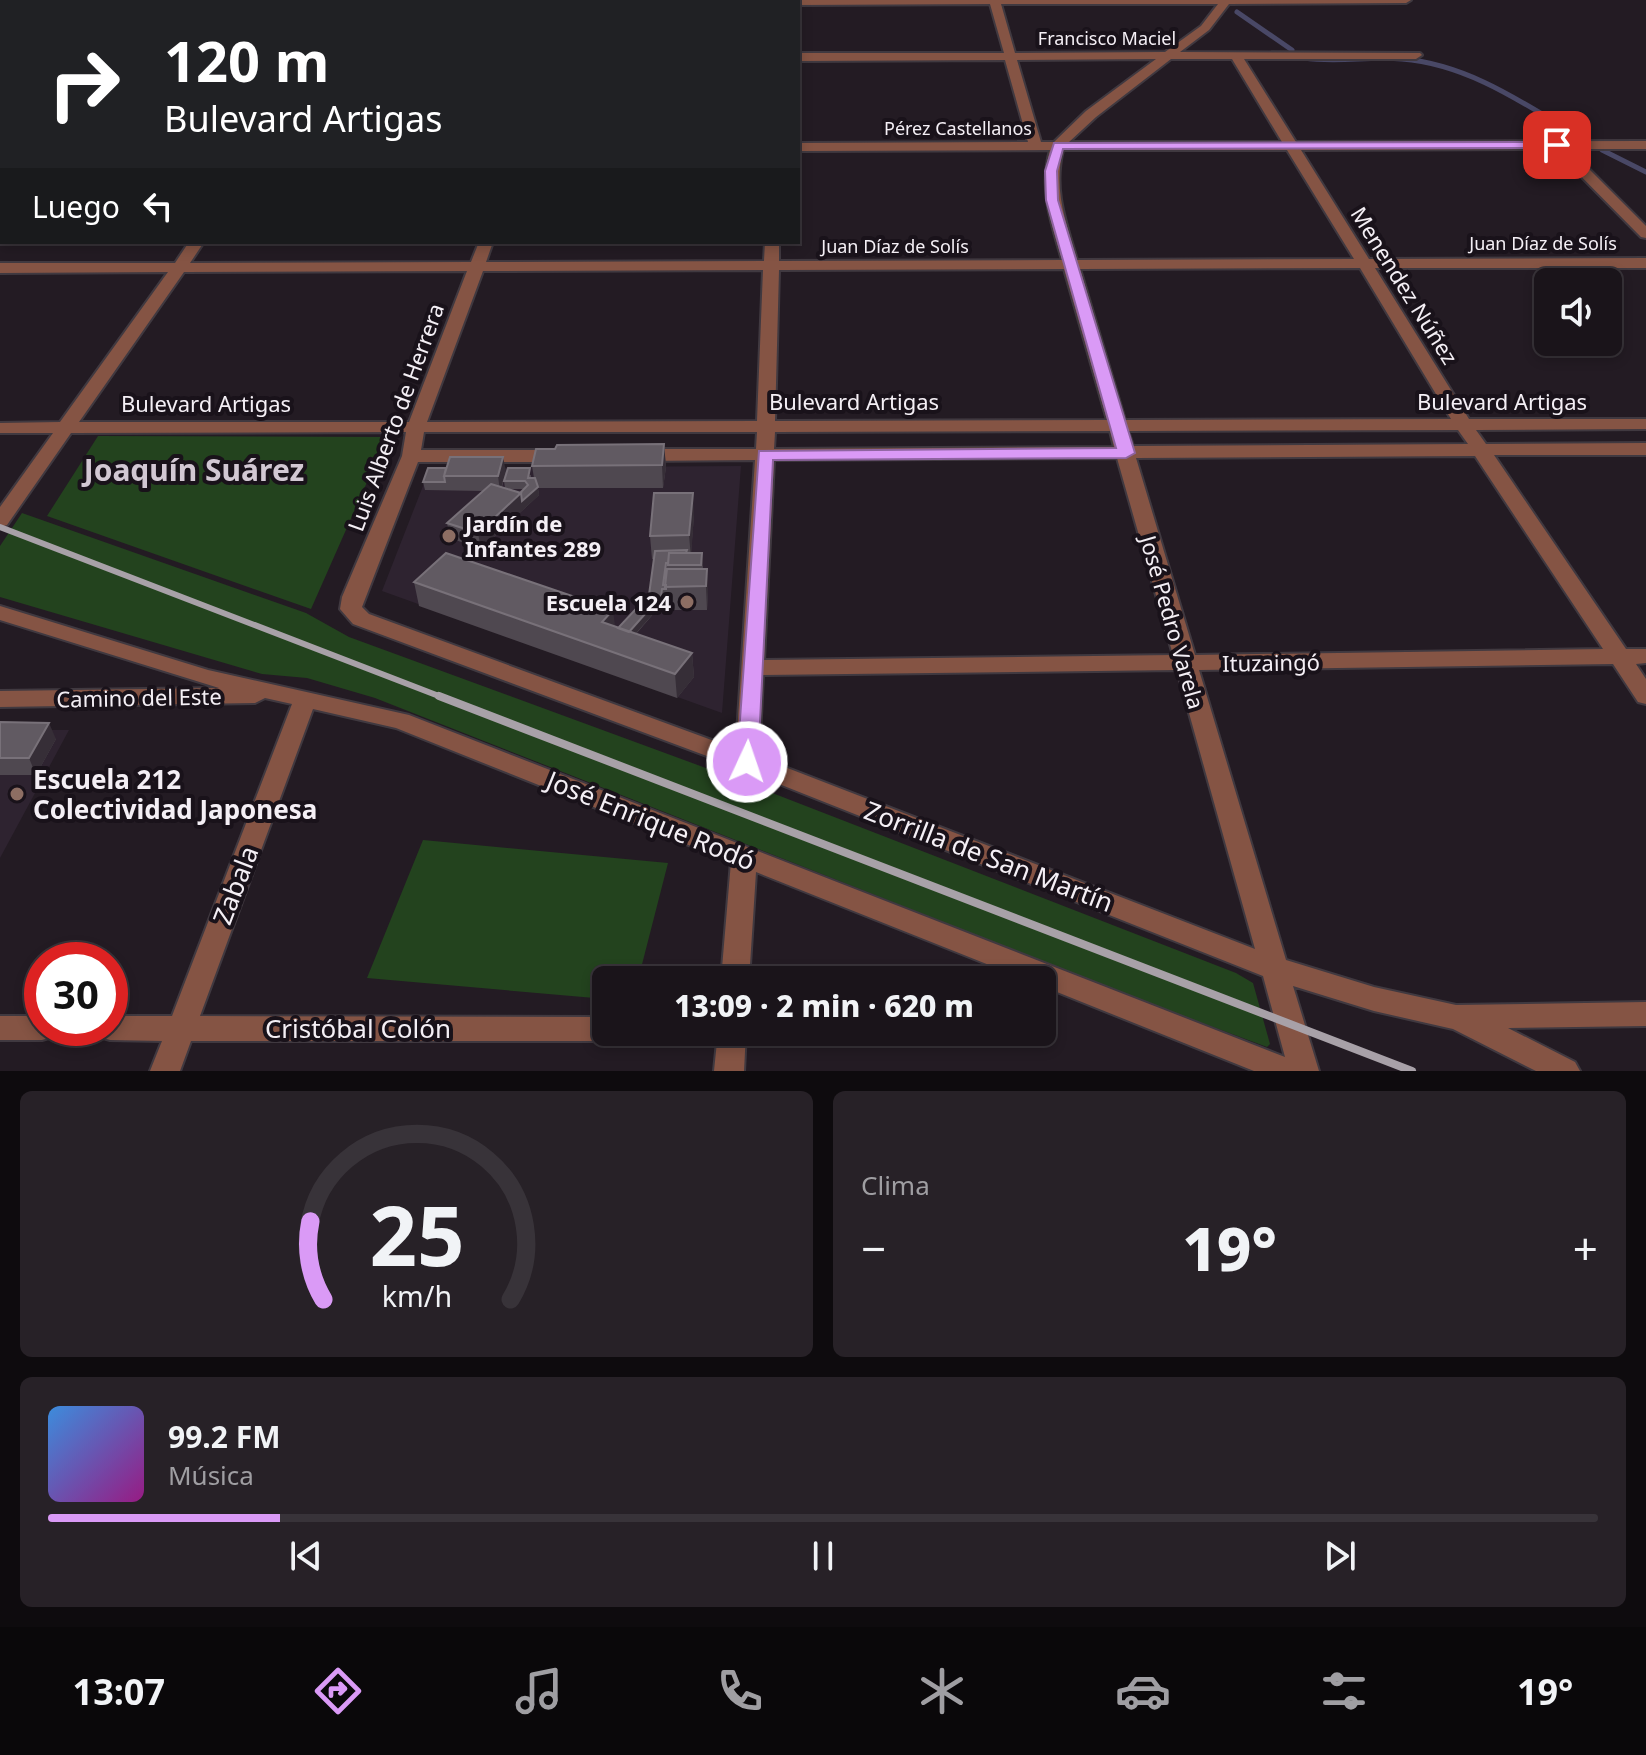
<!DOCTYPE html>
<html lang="es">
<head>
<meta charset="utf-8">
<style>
  body { margin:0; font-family:"Noto Sans",sans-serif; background:#272127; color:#f1f3f6; height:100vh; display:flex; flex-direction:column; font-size:30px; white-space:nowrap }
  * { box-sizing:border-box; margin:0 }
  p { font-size:26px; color:#9f9ea2 }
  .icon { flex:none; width:44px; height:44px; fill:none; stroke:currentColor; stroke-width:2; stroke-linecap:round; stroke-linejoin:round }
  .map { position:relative; height:1071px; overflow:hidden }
  .details { display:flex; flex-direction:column; gap:20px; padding:20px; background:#0e0b0e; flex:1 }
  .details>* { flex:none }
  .hud { position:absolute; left:0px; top:0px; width:800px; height:244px; box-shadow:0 4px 12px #0003,0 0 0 2px #383339; background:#202124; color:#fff; overflow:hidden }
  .controls { position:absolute; left:1534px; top:268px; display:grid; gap:16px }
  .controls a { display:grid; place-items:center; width:88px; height:88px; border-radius:12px; background:#1a141a; box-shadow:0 4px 12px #0003,0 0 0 2px #383339; font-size:40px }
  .speed { position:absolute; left:24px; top:942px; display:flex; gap:16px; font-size:40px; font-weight:700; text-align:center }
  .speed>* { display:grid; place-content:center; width:104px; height:104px; border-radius:50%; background:#1a141a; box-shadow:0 4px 12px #0003,0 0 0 2px #383339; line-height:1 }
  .speed .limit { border:12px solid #d22; background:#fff; color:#111 }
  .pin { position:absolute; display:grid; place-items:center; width:68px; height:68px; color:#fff; margin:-34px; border-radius:16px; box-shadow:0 4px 12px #0006 }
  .me { position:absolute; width:88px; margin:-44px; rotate:3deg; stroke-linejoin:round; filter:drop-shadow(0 0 6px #0008) }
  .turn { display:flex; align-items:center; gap:28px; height:168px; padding:0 32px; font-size:36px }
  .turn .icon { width:104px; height:104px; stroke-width:2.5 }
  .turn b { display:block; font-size:56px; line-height:68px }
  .then { display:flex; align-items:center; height:76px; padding:0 32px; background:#0003; gap:16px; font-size:30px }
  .big { font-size:60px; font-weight:800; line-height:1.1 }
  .details .card { flex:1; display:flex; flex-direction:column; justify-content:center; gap:12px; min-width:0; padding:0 28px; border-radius:12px; background:#272127 }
  .details .dial { align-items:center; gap:0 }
  .dial svg { height:208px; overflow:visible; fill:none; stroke:#383339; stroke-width:7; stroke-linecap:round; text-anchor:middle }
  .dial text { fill:#f1f3f6; stroke:none }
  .song { display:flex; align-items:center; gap:24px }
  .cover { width:96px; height:96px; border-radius:12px; background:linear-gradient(135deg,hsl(210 70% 55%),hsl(310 70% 35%)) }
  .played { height:8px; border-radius:4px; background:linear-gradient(90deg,#da9af6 15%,#383339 15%) }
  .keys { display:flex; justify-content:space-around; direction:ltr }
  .heat { display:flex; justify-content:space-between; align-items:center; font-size:44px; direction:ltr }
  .details .tiles { flex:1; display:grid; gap:20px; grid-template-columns:1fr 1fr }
  .card:last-child { grid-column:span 2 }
  .trip { position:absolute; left:592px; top:966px; width:464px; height:80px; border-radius:12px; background:#1a141a; box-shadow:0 4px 12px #0003,0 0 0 2px #383339; font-weight:800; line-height:80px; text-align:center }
  .dock { display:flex; height:128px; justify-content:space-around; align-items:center; background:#0a080a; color:#9f9ea2 }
  .dock .icon { width:56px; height:56px }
  .dock .on { color:#da9af6 }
  .dock b { font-size:36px; color:#f1f3f6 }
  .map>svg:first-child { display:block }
  .built { fill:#2e2330 }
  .green { fill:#23431e }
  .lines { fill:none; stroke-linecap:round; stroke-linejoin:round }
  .stream { stroke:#494866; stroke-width:5 }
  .minor-casing { stroke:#403940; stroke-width:4 }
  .minor { fill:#855444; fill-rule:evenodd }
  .rail-far1 { stroke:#a8a1a8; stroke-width:6 }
  .rail { stroke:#a8a1a8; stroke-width:8 }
  .wall { fill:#4f4850; fill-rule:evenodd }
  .shaded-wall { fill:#362e37 }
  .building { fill:#615a62; stroke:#787179; stroke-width:2 }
  .route { fill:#da9af6; stroke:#8e64a0; stroke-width:2 }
  .education-dot { fill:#8d6e63; stroke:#19121a; stroke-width:3 }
  .labels { text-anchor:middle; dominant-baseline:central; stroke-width:8; stroke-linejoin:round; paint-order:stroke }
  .far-street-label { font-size:18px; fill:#f4eff5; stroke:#19121a }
  .street-label { font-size:22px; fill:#f4eff5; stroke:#19121a }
  .poi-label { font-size:22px; font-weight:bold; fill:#f4eff5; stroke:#19121a; text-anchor:start }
  .near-poi-label { font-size:26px; font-weight:bold; fill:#f4eff5; stroke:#19121a; text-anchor:start }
  .near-street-label { font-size:26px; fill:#f4eff5; stroke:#19121a }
  .district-label { font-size:30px; font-weight:bold; fill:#d2c8d3; stroke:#19121a }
</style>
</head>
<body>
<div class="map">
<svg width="1646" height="1071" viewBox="0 0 1646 1071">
  <rect width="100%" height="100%" fill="#231b23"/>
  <path class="built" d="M741,466L722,713L382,591L430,468Z
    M0,730H69L0,858Z"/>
  <path class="green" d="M98,436L387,437L311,609L47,516Z
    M22,513L306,613L349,637L744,782L1236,973L1253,983L1270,1044L1267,1047L1159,1007L375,698L307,678L262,674L0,597V546Z
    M423,840L668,863L638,980H606V999L367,978Z"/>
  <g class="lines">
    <path class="stream" d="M1237,12L1292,50
      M1304,58C1337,63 1369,56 1402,59C1468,64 1525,104 1580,137
      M1602,150L1646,172"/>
    <g class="minor-casing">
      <path id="minor" d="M638,0H1411L1406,3L1229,4L1209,30L1180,52L1420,53L1422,55L1416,59H1244L1296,142L1646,141V149H1569L1646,226V238L1641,237L1554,149L1301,150L1369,259L1646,258V268H1375L1469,419H1646V429L1476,430L1486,444L1646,443V455H1494L1626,649H1646V663L1636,664L1646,679V704L1638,702L1613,664L1199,670L1286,960L1374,987L1456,1005L1646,1002V1026L1508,1028L1575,1062L1580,1071H1536L1453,1029L1374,1011L1293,986L1319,1071H1254L1042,986V980H1027L756,872L749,980H721L731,862L396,728L313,709L200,1016L606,1017V1032H619L616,1038L606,1041H191L180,1071H150L162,1041L110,1040L100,1037L96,1028H110V1016H172L292,704L265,698L255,703L0,707V691L219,688L0,620V606L208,670L409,715L1285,1057L1263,976L739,768L353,624L340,609L342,597L402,456L406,432L71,433L7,525L0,527V507L53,433H0V423L60,422L168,272L0,273V263H175L189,242H204L190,263L471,262L479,242H493L486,262L764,261L765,242H779V261L1062,260C1051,222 1039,189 1050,150L798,151V143L1028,142L1005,60L798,61V53H1004L990,4L798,5V2ZM1001,4H1218L1201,26L1165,52L1015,53ZM1156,59L1086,111L1054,142H1041L1017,60ZM1171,59H1232L1282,142H1069L1096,117ZM1063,150H1287L1354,259L1077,260C1066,222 1053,190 1063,150ZM1360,268L1451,419L1125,420L1080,269ZM1064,269L1107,420L775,421L779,270ZM763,270L757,421L427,422L483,271ZM467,271L409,422H79L184,272ZM1458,430L1468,444L1133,446L1128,431ZM1110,431L1114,447L774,449L775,432ZM424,432H757L756,449H638L629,455L638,461L755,460L736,749L369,614L362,607L418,462H562L571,456L562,450H421ZM1475,456L1603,649L1195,655L1136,458ZM1117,458L1173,655L764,660L774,460ZM1177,670L1255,949L759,757L763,675Z
        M0,55H2V63H0Z
        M0,145H2L0,155Z
        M0,1016H42V1028H56L52,1037L42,1040H0Z
        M718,1032H746L744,1071H714Z"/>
    </g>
    <use href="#minor" class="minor"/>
    <path class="rail-far1" d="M0,527L444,698"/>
    <path class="rail" d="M439,696L1412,1071"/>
  </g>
  <path class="wall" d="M664,444L666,467L663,488H538L539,495L481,549L450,538L447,523L483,491L425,490L423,482L428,468L506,472L502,487L505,488L504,481L531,475V478H534L532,466L555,449ZM508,489H524L520,493Z
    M694,515L691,553H702L703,569L708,592L707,610H667L666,597H663L662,604L636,634L692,653L694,677L677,698L419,606L414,582L618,628L649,595L654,559H652L650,536Z
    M0,722L56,739L36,775H0Z"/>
  <path class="shaded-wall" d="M0,21H2V38L0,39Z
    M664,444L666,467L663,488L662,465Z
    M503,457L506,472L500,491L498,476Z
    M538,487L539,495L481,549L478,533L521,493Z
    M693,493L694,515L691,558L689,535Z
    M707,569L708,592L707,610L706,586Z
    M662,589V604L620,651L619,643Z
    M613,610L616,634L602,622Z
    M692,653L694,677L677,698L675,674Z
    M49,723L56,739L36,775L29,758Z"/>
  <path class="building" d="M0,0H38L36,2H2V5H0Z
    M664,444L662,465L532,466L536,449H555L557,445Z
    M450,457H503L498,476H444Z
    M428,468H446L444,476L445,482H423Z
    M508,468H530L528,478H535L538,487L522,501L521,493H520L528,485L525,481H504Z
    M491,484L521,493L478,533L447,523Z
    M654,493H693L689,535L650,536Z
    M687,550L686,553H669L668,563H666L663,585H666V589H662L661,596L629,632L618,628L649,595L655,551Z
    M446,553L613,610L602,622L692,653L675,674L414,582Z
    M669,553H702L701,565H668Z
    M667,569H707L706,586L665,587Z
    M0,722L49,723L29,758H0Z"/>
  <path class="route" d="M1557,142L1561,143V148L1063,149L1057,171L1058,200L1135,453L1126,458L773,460L758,762L755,767H740L737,762L759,451L1116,448L1046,200L1045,171L1054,143Z"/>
  <g class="education-dot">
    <circle cx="449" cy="536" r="8"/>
    <circle cx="687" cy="602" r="8"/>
    <circle cx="17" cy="794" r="8"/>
  </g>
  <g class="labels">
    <g class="far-street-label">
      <text x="1107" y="38">Francisco Maciel</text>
      <text x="958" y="128">Pérez Castellanos</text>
      <text x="1543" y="243">Juan Díaz de Solís</text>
      <text x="895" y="246">Juan Díaz de Solís</text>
    </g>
    <g class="street-label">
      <text transform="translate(1405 285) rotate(58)">Menendez Núñez</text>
      <text x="854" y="401">Bulevard Artigas</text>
      <text x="1502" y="401">Bulevard Artigas</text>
      <text x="206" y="403">Bulevard Artigas</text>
      <text transform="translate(395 417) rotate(-70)">Luis Alberto de Herrera</text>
      <text transform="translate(1173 622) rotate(74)">José Pedro Varela</text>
      <text transform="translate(1271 662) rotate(-1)">Ituzaingó</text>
      <text transform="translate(139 697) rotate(-1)">Camino del Este</text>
    </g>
    <g class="poi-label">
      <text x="465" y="523">Jardín de<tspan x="465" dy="25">Infantes 289</tspan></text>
      <text x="671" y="602" text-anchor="end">Escuela 124</text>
    </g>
    <g class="near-poi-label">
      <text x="33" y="779">Escuela 212<tspan x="33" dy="30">Colectividad Japonesa</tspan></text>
    </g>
    <g class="near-street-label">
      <text transform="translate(651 820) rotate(22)">José Enrique Rodó</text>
      <text transform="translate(989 856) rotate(21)">Zorrilla de San Martín</text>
      <text transform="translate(235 885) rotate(-69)">Zabala</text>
      <text x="358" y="1028">Cristóbal Colón</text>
    </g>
    <g class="district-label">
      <text x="194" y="469">Joaquín Suárez</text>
    </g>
  </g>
</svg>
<div class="controls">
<a><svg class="icon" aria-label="sound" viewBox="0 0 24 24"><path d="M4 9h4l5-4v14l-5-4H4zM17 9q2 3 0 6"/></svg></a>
</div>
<div class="speed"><div class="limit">30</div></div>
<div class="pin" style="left:1557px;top:145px;background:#d93025"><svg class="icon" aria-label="arrive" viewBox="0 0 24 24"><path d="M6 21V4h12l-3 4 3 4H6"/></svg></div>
<svg class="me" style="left:747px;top:762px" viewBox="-20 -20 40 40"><circle r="17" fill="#da9af6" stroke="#fff" stroke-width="3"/><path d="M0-11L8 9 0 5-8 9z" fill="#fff"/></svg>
<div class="trip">13:09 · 2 min · 620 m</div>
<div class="hud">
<div class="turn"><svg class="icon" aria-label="right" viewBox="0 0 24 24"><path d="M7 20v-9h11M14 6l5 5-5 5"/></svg><div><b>120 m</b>Bulevard Artigas</div></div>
<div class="then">Luego<svg class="icon" aria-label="left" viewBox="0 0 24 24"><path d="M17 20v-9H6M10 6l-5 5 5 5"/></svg></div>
</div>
</div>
<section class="details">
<div class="tiles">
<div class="card dial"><svg viewBox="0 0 100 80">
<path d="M14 69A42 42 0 1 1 86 69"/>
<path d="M14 69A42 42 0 0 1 9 39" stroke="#da9af6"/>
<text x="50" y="56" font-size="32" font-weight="700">25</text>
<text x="50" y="72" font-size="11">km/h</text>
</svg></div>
<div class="card"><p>Clima</p>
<div class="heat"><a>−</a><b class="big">19°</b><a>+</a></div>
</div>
<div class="card">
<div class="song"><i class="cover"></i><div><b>99.2 FM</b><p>Música</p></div></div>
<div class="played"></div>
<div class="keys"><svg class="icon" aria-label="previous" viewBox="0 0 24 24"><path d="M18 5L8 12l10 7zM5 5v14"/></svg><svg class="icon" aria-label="pause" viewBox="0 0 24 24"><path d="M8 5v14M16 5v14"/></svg><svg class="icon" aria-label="next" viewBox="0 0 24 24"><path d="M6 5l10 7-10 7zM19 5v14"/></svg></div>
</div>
</div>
</section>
<nav class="dock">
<b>13:07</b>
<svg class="icon on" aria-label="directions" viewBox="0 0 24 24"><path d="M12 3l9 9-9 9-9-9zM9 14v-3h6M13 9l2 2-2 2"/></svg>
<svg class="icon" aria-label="music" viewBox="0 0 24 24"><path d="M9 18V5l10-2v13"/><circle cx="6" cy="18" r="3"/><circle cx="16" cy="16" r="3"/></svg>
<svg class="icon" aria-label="phone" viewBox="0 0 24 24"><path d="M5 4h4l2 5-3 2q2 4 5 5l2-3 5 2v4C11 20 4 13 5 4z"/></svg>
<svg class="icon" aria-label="climate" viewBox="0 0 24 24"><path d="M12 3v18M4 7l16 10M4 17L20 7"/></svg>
<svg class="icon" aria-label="car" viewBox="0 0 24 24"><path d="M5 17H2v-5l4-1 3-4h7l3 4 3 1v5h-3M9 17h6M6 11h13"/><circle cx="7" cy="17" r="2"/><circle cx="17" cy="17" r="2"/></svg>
<svg class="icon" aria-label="filters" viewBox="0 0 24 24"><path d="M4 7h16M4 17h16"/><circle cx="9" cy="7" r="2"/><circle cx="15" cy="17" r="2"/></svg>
<b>19°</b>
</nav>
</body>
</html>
